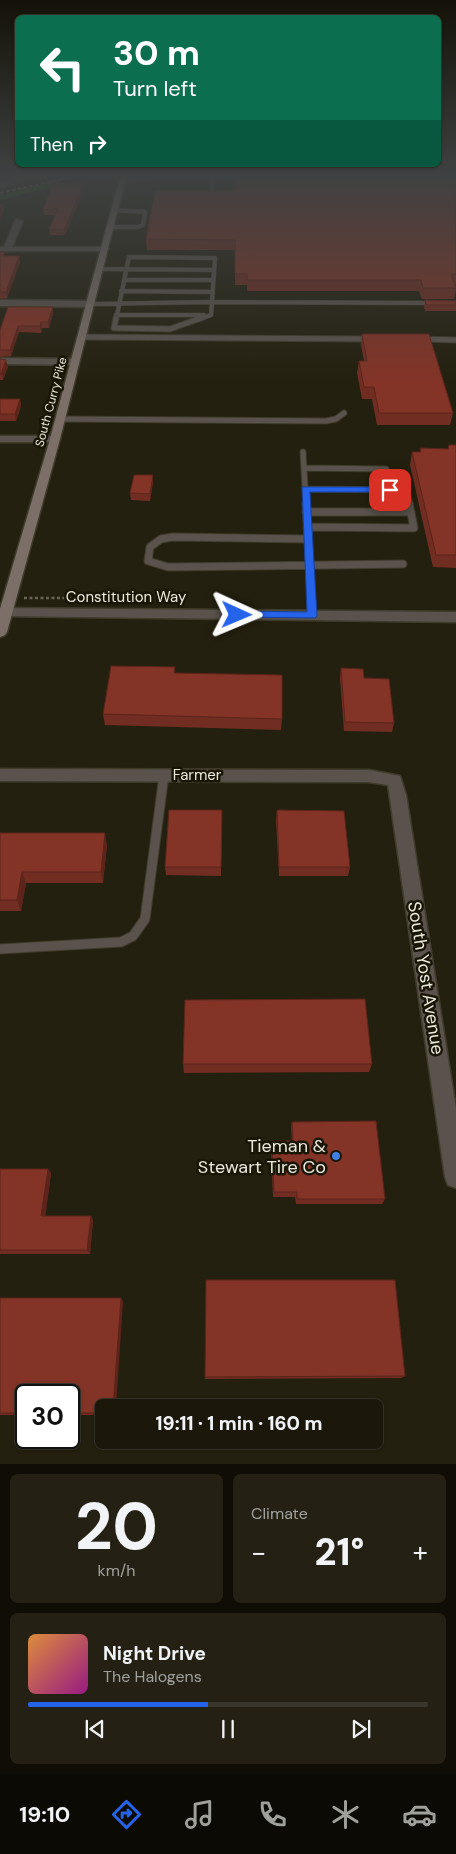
<!DOCTYPE html>
<html lang="en">
<head>
<meta charset="utf-8">
<style>
  body { margin:0; font-family:"DM Sans",sans-serif; background:#242114; color:#f1f3f6; height:100vh; display:flex; flex-direction:column; font-size:19px; white-space:nowrap }
  * { box-sizing:border-box; margin:0 }
  p { font-size:16px; color:#a0a09d }
  .icon { flex:none; width:28px; height:28px; fill:none; stroke:currentColor; stroke-width:2; stroke-linecap:round; stroke-linejoin:round }
  .map { position:relative; height:1464px; overflow:hidden }
  .side { display:flex; flex-direction:column; gap:10px; padding:10px; background:#0f0d06; flex:1 }
  .side>* { flex:none }
  .hud { position:absolute; left:15px; top:15px; width:426px; height:152px; border-radius:8px; box-shadow:0 1px 4px #0004,0 0 0 1px #39372c; background:#0b6e4f; color:#fff; overflow:hidden }
  .speed { position:absolute; left:15px; top:1384px; display:flex; gap:10px; font-size:25px; font-weight:700; text-align:center }
  .speed>* { display:grid; place-content:center; width:65px; height:65px; border-radius:50%; background:#1b180b; box-shadow:0 1px 4px #0004,0 0 0 1px #39372c; line-height:1 }
  .speed .limit { border:2px solid #111; border-radius:8px; background:#fff; color:#111 }
  .pin { position:absolute; display:grid; place-items:center; width:42px; height:42px; color:#fff; margin:-21px; border-radius:10px; box-shadow:0 2px 8px #0006 }
  .me { position:absolute; width:55px; margin:-28px; rotate:91deg; stroke-linejoin:round; filter:drop-shadow(0 0 4px #0008) }
  .turn { display:flex; align-items:center; gap:18px; height:105px; padding:0 15px; font-size:22px }
  .turn .icon { width:65px; height:65px; stroke-width:2.5 }
  .turn b { display:block; font-size:35px; line-height:42px }
  .then { display:flex; align-items:center; height:48px; padding:0 15px; background:#0003; gap:10px; font-size:19px }
  .big { font-size:38px; font-weight:800; line-height:1.1 }
  .side .tile { flex:1; display:flex; flex-direction:column; justify-content:center; gap:8px; min-width:0; padding:0 18px; border-radius:8px; background:#242114 }
  .side .dial { align-items:center; gap:0 }
  .dial b { font-size:65px; line-height:1 }
  .song { display:flex; align-items:center; gap:15px }
  .cover { width:60px; height:60px; border-radius:8px; background:linear-gradient(135deg,hsl(30 70% 55%),hsl(310 70% 35%)) }
  .played { height:5px; border-radius:2px; background:linear-gradient(90deg,#2563eb 45%,#39372c 45%) }
  .keys { display:flex; justify-content:space-around; direction:ltr }
  .heat { display:flex; justify-content:space-between; align-items:center; font-size:28px; direction:ltr }
  .side .tiles { flex:1; display:grid; gap:10px; grid-template-columns:1fr 1fr }
  .tile:last-child { grid-column:span 2 }
  .trip { position:absolute; left:95px; top:1399px; width:288px; height:50px; border-radius:8px; background:#1b180b; box-shadow:0 1px 4px #0004,0 0 0 1px #39372c; font-weight:800; line-height:50px; text-align:center }
  .tab-bar { display:flex; height:80px; justify-content:space-around; align-items:center; background:#0b0a04; color:#a0a09d }
  .tab-bar .icon { width:35px; height:35px }
  .tab-bar .active { color:#2563eb }
  .tab-bar b { font-size:22px; color:#f1f3f6 }
  .map>svg:first-child { display:block }
  .forest { fill:#2d570a }
  .lines { fill:none; stroke-linecap:round; stroke-linejoin:round }
  .lane-far3-casing { stroke:#403c2c; stroke-width:5 }
  .lane-far2-casing { stroke:#403c2c; stroke-width:7 }
  .lane-far1-casing { stroke:#403c2c; stroke-width:9 }
  .lane-casing { stroke:#403c2c; stroke-width:11 }
  .street-casing { stroke:#403c2c; stroke-width:3 }
  .secondary-casing { stroke:#403c2c; stroke-width:3 }
  .path { stroke:#696556; stroke-width:2.5; stroke-dasharray:3 2.5; stroke-linecap:butt }
  .lane-far3 { stroke:#5a534d; stroke-width:4 }
  .lane-far2 { stroke:#5a534d; stroke-width:5 }
  .lane-far1 { stroke:#5a534d; stroke-width:7 }
  .lane { stroke:#5a534d; stroke-width:9 }
  .street { fill:#5a534d; fill-rule:evenodd }
  .secondary { fill:#7b6f67; fill-rule:evenodd }
  .rail { stroke:#989588; stroke-width:2; stroke-dasharray:4 2; stroke-linecap:butt }
  .wall { fill:#712d22 }
  .shaded-wall { fill:#5c241b }
  .building { fill:#833427; stroke:#5c241b }
  .route { fill:#2563eb; stroke:#184099 }
  .shop-dot { fill:#3f7fe0; stroke:#1a1606; stroke-width:2 }
  .labels { text-anchor:middle; dominant-baseline:central; stroke-width:5; stroke-linejoin:round; paint-order:stroke }
  .far-street-label { font-size:12px; fill:#ebe9de; stroke:#1a1606 }
  .street-label { font-size:15px; fill:#ebe9de; stroke:#1a1606 }
  .near-street-label { font-size:18px; fill:#ebe9de; stroke:#1a1606 }
  .near-poi-label { font-size:18px; fill:#ebe9de; stroke:#1a1606; text-anchor:end }
</style>
</head>
<body>
<div class="map">
<svg width="456" height="1464" viewBox="0 0 456 1464">
  <rect width="100%" height="100%" fill="#24200f"/>
  <path class="forest" d="M58,181L59,185L0,200V195Z"/>
  <g class="lines">
    <g class="lane-far3-casing">
      <path id="lane-far3" d="M122,181L164,177
        M206,194H212V177
        M110,227H138L143,225L145,212L114,210
        M99,269L214,270
        M124,280H213
        M121,291L213,292
        M90,304L210,302L433,303
        M116,315H204
        M116,320L129,257L215,258L211,315L197,320"/>
    </g>
    <g class="lane-far2-casing">
      <path id="lane-far2" d="M116,318L114,328L170,329L201,318
        M81,337L371,339
        M420,339L456,340
        M60,419L326,421L336,419L344,413
        M303,452L306,504
        M304,468L386,469
        M305,489L407,490L410,504"/>
    </g>
    <g class="lane-far1-casing">
      <path id="lane-far1" d="M306,503L312,616
        M306,512H411
        M307,527L414,528L409,503
        M308,539L173,537L161,539L150,547L148,561L168,567L403,564"/>
    </g>
    <g class="lane-casing">
      <path id="lane" d="M0,949L121,942L133,936L145,919L164,775"/>
    </g>
    <g class="street-casing">
      <path id="street" d="M23,177H35L0,187V183Z
        M16,219L23,221L12,247H105L109,249L105,251H0V247H4Z
        M0,300L90,301L94,304L90,307L0,306Z
        M0,358L74,359L79,362L74,365L0,364Z
        M0,436H55L60,439L55,442H0Z
        M0,608L456,612V622L0,616Z
        M0,769L369,770L400,776L406,795L456,1109V1188L448,1185L445,1177L388,785L369,782L0,781Z"/>
    </g>
    <g class="secondary-casing">
      <path id="secondary" d="M120,177H126L60,439L7,632L5,635L0,637V609L50,439Z"/>
    </g>
    <path class="path" d="M24,598H75"/>
    <use href="#lane-far3" class="lane-far3"/>
    <use href="#lane-far2" class="lane-far2"/>
    <use href="#lane-far1" class="lane-far1"/>
    <use href="#lane" class="lane"/>
    <use href="#street" class="street"/>
    <use href="#secondary" class="secondary"/>
    <path class="rail" d="M0,193L72,177"/>
  </g>
  <path class="wall" d="M456,177V285H455L456,290L454,299H422L419,291H247V285H235V250H147L146,239L235,191Z
    M85,188L65,235H50L49,229L56,215H44L43,210Z
    M0,252H4L5,256L20,262L7,298L0,299Z
    M425,300L456,301V311H425L424,307Z
    M53,307V313L49,328H42L41,333L19,332L11,356L0,357V330Z
    M362,334L453,413L450,425H377L372,399H362L357,373L359,361H364L361,345Z
    M0,359L8,366L3,380H0Z
    M0,399H20L21,406L16,421H0Z
    M456,445V568L433,567L410,465L412,452H420V448L448,449Z
    M153,482L150,501L131,500L130,493Z
    M341,668L394,723L392,732L344,731L340,678Z
    M175,673L282,719L281,730L105,725L103,714Z
    M222,810L221,876L166,875L165,867Z
    M277,810L350,867L348,876H279L276,820Z
    M0,833L107,845L103,883H26L21,911H0Z
    M183,1064H372L369,1072L184,1073Z
    M292,1122L385,1199L382,1204H296L295,1197H273L271,1147L272,1141H292L291,1128Z
    M0,1169H48L51,1173L45,1216L93,1220L90,1254H0Z
    M0,1298H121L123,1302L104,1408V1415H69V1395H26V1415H0Z
    M405,1376L401,1378L205,1379V1377Z"/>
  <path class="shaded-wall" d="M84,183L85,188L65,235L64,230Z
    M3,205L4,211L0,220V212Z
    M19,256L20,262L7,298L6,292Z
    M53,307V313L49,328L48,322Z
    M41,322L42,328L41,333L40,326Z
    M18,326L19,332L11,356L10,350Z
    M6,360L8,366L3,380L1,374Z
    M20,399L21,406L16,421L15,414Z
    M153,475V482L150,501V494Z
    M105,833L107,845L103,883L101,872Z
    M22,872L26,883L21,911L17,900Z
    M48,1169L51,1173L45,1220L41,1216Z
    M91,1216L93,1220L90,1254L87,1250Z
    M121,1298L123,1302L116,1408H113Z"/>
  <path class="building" d="M235,177H456V274H451L456,288H423L421,280H247V274H235V240L146,239L155,191H235Z
    M84,183L64,230L49,229L58,209L43,210L53,184Z
    M0,204L3,205L0,212Z
    M0,252H4L3,256H19L6,292H0Z
    M425,300L456,301V305H426Z
    M8,307H53L48,322H41L40,326H18L10,350H0V330Z
    M362,334H429L453,413H379L374,387H364L359,361H367Z
    M0,359L6,360L1,374H0Z
    M0,399H20L15,414H0Z
    M449,445H456V555H436L412,452H421L420,448L448,449Z
    M134,475H153L150,494L130,493Z
    M111,666L175,667L174,673L282,675V719L103,714Z
    M341,668L363,669L364,678L389,679L394,723L345,722Z
    M169,810H222L221,867H165Z
    M277,810L344,811L350,867H279Z
    M0,833H105L101,872H22L17,900H0Z
    M365,999L372,1064H183L185,1000Z
    M376,1121L385,1199H297V1192H274L272,1141H293L292,1122Z
    M0,1169H48L41,1216H91L87,1250H0Z
    M206,1280H395L405,1376L205,1377Z
    M0,1298H121L113,1408H104V1413H69V1395H26V1413H0Z"/>
  <linearGradient id="sky" x2="0" y2="1"><stop stop-color="#141208"/><stop offset="0.46" stop-color="#3f4242"/><stop offset="1" stop-color="#3f4242" stop-opacity="0"/></linearGradient>
  <rect width="456" height="382" fill="url(#sky)"/>
  <path class="route" d="M302,487H390L394,490L390,492H310L317,616L315,618L233,617V612L237,611L307,612Z"/>
  <circle class="shop-dot" cx="336" cy="1156" r="5"/>
  <g class="labels">
    <g class="far-street-label">
      <text transform="translate(51 402) rotate(-75)">South Curry Pike</text>
    </g>
    <g class="street-label">
      <text x="126" y="597">Constitution Way</text>
      <text x="197" y="775">Farmer</text>
    </g>
    <g class="near-street-label">
      <text transform="translate(426 978) rotate(81)">South Yost Avenue</text>
    </g>
    <g class="near-poi-label">
      <text x="326" y="1146">Tieman &amp;<tspan x="326" dy="21">Stewart Tire Co</tspan></text>
    </g>
  </g>
</svg>
<div class="speed"><div class="limit">30</div></div>
<div class="pin" style="left:390px;top:490px;background:#d93025"><svg class="icon" aria-label="arrive" viewBox="0 0 24 24"><path d="M6 21V4h12l-3 4 3 4H6"/></svg></div>
<svg class="me" style="left:237px;top:615px" viewBox="-20 -20 40 40"><path d="M0-17L14 15 0 8-14 15z" fill="#2563eb" stroke="#fff" stroke-width="4"/></svg>
<div class="trip">19:11 · 1 min · 160 m</div>
<div class="hud">
<div class="turn"><svg class="icon" aria-label="left" viewBox="0 0 24 24"><path d="M17 20v-9H6M10 6l-5 5 5 5"/></svg><div><b>30 m</b>Turn left</div></div>
<div class="then">Then<svg class="icon" aria-label="right" viewBox="0 0 24 24"><path d="M7 20v-9h11M14 6l5 5-5 5"/></svg></div>
</div>
</div>
<section class="side">
<div class="tiles">
<div class="tile dial"><b>20</b><p>km/h</p></div>
<div class="tile"><p>Climate</p>
<div class="heat"><a>−</a><b class="big">21°</b><a>+</a></div>
</div>
<div class="tile">
<div class="song"><i class="cover"></i><div><b>Night Drive</b><p>The Halogens</p></div></div>
<div class="played"></div>
<div class="keys"><svg class="icon" aria-label="previous" viewBox="0 0 24 24"><path d="M18 5L8 12l10 7zM5 5v14"/></svg><svg class="icon" aria-label="pause" viewBox="0 0 24 24"><path d="M8 5v14M16 5v14"/></svg><svg class="icon" aria-label="next" viewBox="0 0 24 24"><path d="M6 5l10 7-10 7zM19 5v14"/></svg></div>
</div>
</div>
</section>
<nav class="tab-bar">
<b>19:10</b>
<svg class="icon active" aria-label="directions" viewBox="0 0 24 24"><path d="M12 3l9 9-9 9-9-9zM9 14v-3h6M13 9l2 2-2 2"/></svg>
<svg class="icon" aria-label="music" viewBox="0 0 24 24"><path d="M9 18V5l10-2v13"/><circle cx="6" cy="18" r="3"/><circle cx="16" cy="16" r="3"/></svg>
<svg class="icon" aria-label="phone" viewBox="0 0 24 24"><path d="M5 4h4l2 5-3 2q2 4 5 5l2-3 5 2v4C11 20 4 13 5 4z"/></svg>
<svg class="icon" aria-label="climate" viewBox="0 0 24 24"><path d="M12 3v18M4 7l16 10M4 17L20 7"/></svg>
<svg class="icon" aria-label="car" viewBox="0 0 24 24"><path d="M5 17H2v-5l4-1 3-4h7l3 4 3 1v5h-3M9 17h6M6 11h13"/><circle cx="7" cy="17" r="2"/><circle cx="17" cy="17" r="2"/></svg>
</nav>
</body>
</html>
